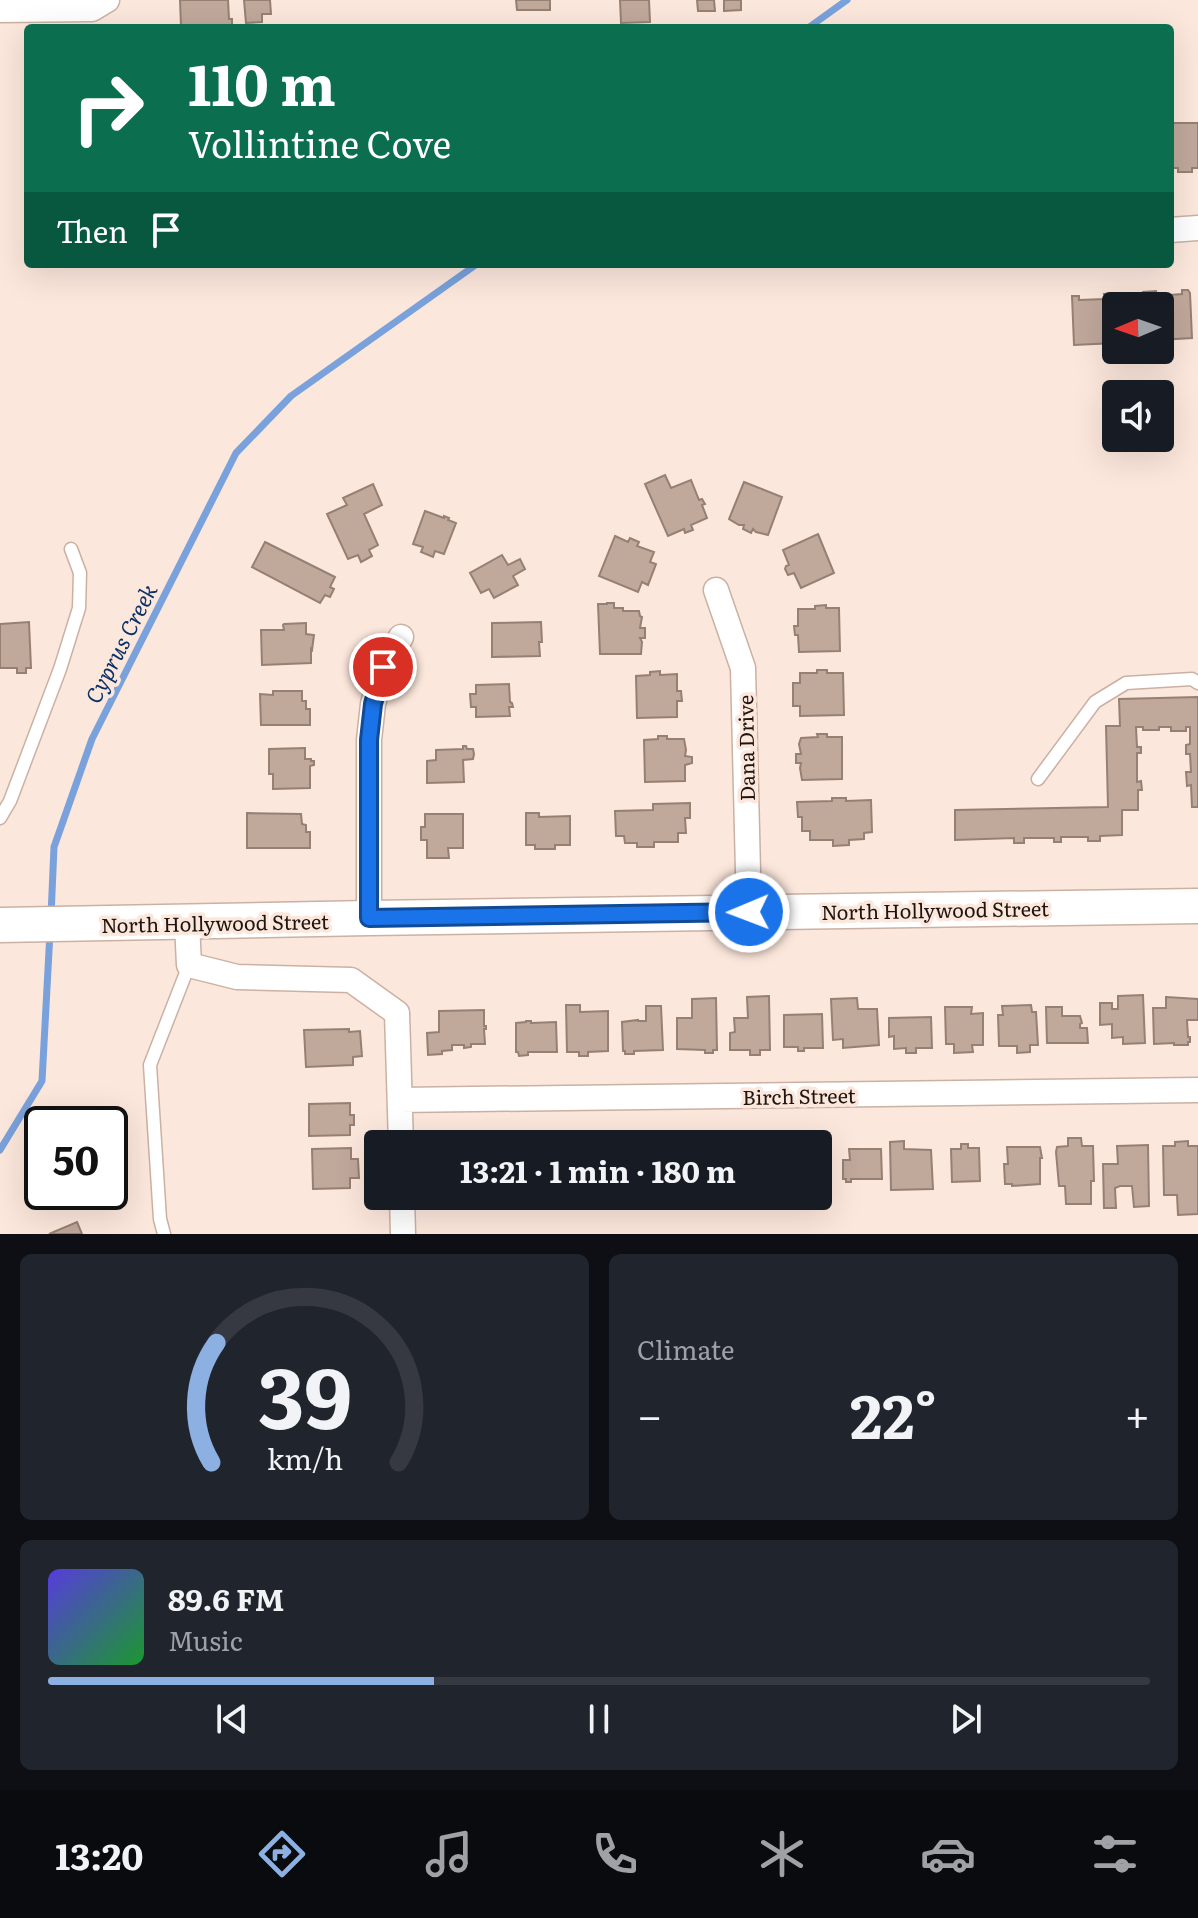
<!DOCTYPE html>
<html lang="en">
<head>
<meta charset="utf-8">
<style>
  body { margin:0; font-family:Literata,serif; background:#20242c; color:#f1f3f6; height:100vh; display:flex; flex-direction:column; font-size:30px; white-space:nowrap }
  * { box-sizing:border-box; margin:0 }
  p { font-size:26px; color:#9ea1a6 }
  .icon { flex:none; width:44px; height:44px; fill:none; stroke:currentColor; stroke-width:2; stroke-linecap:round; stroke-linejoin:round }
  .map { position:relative; height:1234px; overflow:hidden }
  .side { display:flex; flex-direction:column; gap:20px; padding:20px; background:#0d0f14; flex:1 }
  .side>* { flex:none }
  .top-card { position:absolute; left:24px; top:24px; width:1150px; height:244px; border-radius:8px; box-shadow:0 8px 32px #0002; background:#0b6e4f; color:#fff; overflow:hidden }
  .needle { width:52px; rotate:268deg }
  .buttons { position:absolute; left:1102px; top:292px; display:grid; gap:16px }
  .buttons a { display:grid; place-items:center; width:72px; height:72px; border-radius:8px; background:#171b24; box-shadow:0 8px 32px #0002; font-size:40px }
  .speed { position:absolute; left:24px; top:1106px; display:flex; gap:16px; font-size:40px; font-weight:700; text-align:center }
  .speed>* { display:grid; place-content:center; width:104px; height:104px; border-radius:50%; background:#171b24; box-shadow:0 8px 32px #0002; line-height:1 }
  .speed .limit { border:4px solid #111; border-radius:12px; background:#fff; color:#111 }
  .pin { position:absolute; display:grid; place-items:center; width:68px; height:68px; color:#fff; margin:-34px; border:4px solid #fff; border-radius:50%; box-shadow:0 2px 8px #0007 }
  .me { position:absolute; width:88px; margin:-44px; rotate:269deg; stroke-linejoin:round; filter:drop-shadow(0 0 6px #0008) }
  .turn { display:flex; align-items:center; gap:28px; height:168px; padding:0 32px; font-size:36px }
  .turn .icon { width:104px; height:104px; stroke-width:2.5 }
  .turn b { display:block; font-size:56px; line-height:68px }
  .then { display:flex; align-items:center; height:76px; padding:0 32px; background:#0003; gap:16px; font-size:30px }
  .big { font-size:60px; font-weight:700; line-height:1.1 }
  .side .widget { flex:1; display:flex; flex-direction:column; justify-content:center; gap:12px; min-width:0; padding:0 28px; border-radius:12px; background:#20242c }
  .side .dial { align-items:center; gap:0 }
  .dial svg { height:208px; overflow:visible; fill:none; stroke:#363941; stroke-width:7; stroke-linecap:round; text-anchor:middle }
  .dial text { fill:#f1f3f6; stroke:none }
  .song { display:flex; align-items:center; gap:24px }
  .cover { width:96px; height:96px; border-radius:12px; background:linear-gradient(135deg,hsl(250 70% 55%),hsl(130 70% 35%)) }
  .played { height:8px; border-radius:4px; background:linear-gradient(90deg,#8bb0e1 35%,#363941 35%) }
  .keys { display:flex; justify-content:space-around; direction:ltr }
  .heat { display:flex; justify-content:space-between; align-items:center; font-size:44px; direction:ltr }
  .side .tiles { flex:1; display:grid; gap:20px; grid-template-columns:1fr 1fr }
  .widget:last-child { grid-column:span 2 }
  .trip { position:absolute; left:364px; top:1130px; width:468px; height:80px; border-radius:8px; background:#171b24; box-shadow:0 8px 32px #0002; font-weight:700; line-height:80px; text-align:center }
  .menu { display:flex; height:128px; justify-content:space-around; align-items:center; background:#090b0e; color:#9ea1a6 }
  .menu .icon { width:56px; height:56px }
  .menu .active { color:#8bb0e1 }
  .menu b { font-size:36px; color:#f1f3f6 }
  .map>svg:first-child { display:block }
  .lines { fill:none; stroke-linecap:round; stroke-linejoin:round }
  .stream { stroke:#79a1db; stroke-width:7 }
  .building { fill:#c0a89b; stroke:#968073; stroke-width:2 }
  .service-casing { stroke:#cab1a3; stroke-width:15 }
  .minor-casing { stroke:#cab1a3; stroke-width:27 }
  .secondary-casing { stroke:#cab1a3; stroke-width:37 }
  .service { stroke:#fff; stroke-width:12 }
  .minor { stroke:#fff; stroke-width:24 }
  .secondary { stroke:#fff; stroke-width:34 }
  .route-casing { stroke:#114b97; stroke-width:20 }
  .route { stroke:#1a73e8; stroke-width:14 }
  .labels { text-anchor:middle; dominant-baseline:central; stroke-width:7; stroke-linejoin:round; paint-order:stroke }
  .street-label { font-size:20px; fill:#1e1510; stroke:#fce7dc }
  .water-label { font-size:22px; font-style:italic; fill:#0b3065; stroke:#fce7dc }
</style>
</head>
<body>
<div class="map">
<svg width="1198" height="1234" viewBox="0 0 1198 1234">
  <rect width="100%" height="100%" fill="#fce7dc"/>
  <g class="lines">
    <path class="stream" d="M808,28L847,0
      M51,916L54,847L92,739L236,453L291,396L477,264
      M0,1150L42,1081L50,932"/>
  </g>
  <path class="building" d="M180,0H228L229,19H232V27L153,28V27L181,26Z
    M244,0H270L271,14H262V22L246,23Z
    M516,0H550V10H517Z
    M620,0H649L650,22L621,23Z
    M697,0H714L715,11H698Z
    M724,0H741V10L724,11Z
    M1170,123H1198V168H1192V172H1178V168H1170Z
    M1182,290H1188L1190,293L1192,338L1160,340V306H1116V343L1074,345L1072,296H1079V300L1105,299L1104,294L1118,293V298L1143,297V292L1156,291L1157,296L1182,294Z
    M665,475L671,488L691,480L699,500L702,499L705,504L702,505L707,518L691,525L693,530L685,533L684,529L668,536L645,484Z
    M744,482L782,497L768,535L756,532L753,529L751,533L743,529L744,525H739L729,519Z
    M373,484L382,505L364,514L378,545L369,550L372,556L361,562L358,555L348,559L327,514L347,505L343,498Z
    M425,511L444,518V516L449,518L448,520L456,523L444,554L435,551L433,557L421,552L423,547L413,544Z
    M818,534L834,573L801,588L794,573L788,575L785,569L786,566L789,565L783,550Z
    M615,536L628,542L630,538L639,542L637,546L654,552L650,562L656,564L648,585L642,582L638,592L599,576Z
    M265,542L335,577L330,587L334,589L330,597L325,595L320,603L252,567Z
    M502,555L508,565L520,559L525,569L513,576L518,585L494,598L489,589L481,593L470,573Z
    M607,603H614V608H623V611H639L640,616L642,617L640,628H645V638H640L642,642L641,654H600L598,604H607Z
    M826,605V608H839L840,651L799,652L798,635H795L794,626H798V609H815V606Z
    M29,622L31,668H26V673H17V668H0V624Z
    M541,622L542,642H539L540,656L492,657V623Z
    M306,623V634L314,635L312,650L311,649V663L262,665L261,630H284L283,625L284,624Z
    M817,670H827V673H843L844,715L800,716V706H793V683H800V673H817Z
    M660,671V675L677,674V691H681L682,701H677V717L637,718L636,676L650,675V672Z
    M509,684L510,702L512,703L513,707H509L510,716L476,717V707H471L470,694H476V685Z
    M273,691H302V701H306V709H310V725H261L260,694L273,695Z
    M1198,697V807H1192L1191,785L1187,786L1186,772H1191L1190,754H1186V745L1190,744V727H1186V731H1171V727H1159V730H1143V727H1136L1137,747H1141V753H1137V782L1141,781L1142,790H1138V810H1122V835L1100,836V841H1088V837H1061V842H1054V838H1024V843H1014V838L955,840V810L1108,807L1106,726H1120L1119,699Z
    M817,734H827V737H842V779L802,780L800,768L801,763H796V754H801L799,744L801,738L818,737Z
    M658,736H667V739H684L686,750L685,756L692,757V763L685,765V781L645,782L644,740L658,739Z
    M463,746H466L467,749H473L474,754L473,759L463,760L464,782L427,783V761L436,760V750L463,749Z
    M305,748V759H311V761H314V765L310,766V788L273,789V774H269V749Z
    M832,798H846V801L871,800L872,832L864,833V839L849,840V845L833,846V840H810V831H802V817H798L797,802L832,801Z
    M690,803V818H685L686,833H678V842H654V847H637V843H625L624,836H616L615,811L653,810V804Z
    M247,813L301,814L302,824L306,825V832H310V848H247Z
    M526,813H539V817L570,816V845H555V849H535V845H526Z
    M425,814H463V848H448L449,858H427V840H421V827H425Z
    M1143,995L1145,1043L1123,1044V1037L1112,1038V1024L1100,1025V1003H1112V1009H1118V996Z
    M769,996L770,1050H760V1055H750V1050H730V1033L735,1032L734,1018H748L747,997Z
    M1166,997L1198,999V1020H1187L1188,1037H1190V1042H1188V1045H1174V1043L1154,1044L1153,1008H1166Z
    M716,998L717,1050H713V1053H705V1050L677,1049V1018H692V999Z
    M857,998L858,1009H877L879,1045L843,1048V1039L833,1040L831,999Z
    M566,1005H580V1012L608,1011V1051L588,1052V1056H579V1052H567Z
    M1031,1005L1032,1012H1036L1038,1045H1030V1052L1017,1053V1046H999L998,1015H1003L1002,1006Z
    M646,1006H661L663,1050L634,1051V1054H625V1051H623L622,1022L638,1020V1021H646Z
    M945,1007H972L971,1014L983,1013V1045H972L973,1052L954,1053V1044H946Z
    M1046,1007H1062V1016H1080L1082,1023L1080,1024V1028H1087L1088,1043H1047Z
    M484,1010V1026H486V1029H484L485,1044H471V1047L464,1048V1045H452V1050L442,1051V1054L428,1055L427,1033L439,1032V1011Z
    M822,1014L823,1048H804V1051H798V1047H784V1015Z
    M931,1017L932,1048H916V1053H906V1048L894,1049V1036L889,1037V1018Z
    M526,1021H531V1023L556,1022L557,1052H528V1055L519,1056L518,1052H516V1023L526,1022Z
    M349,1029V1032L360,1031L362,1056L353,1057V1065L306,1067L304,1030Z
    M350,1103V1115H354V1125H350V1135L309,1136V1104Z
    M1068,1138H1081L1082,1146H1093L1094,1181H1091V1204H1066L1065,1186H1059L1056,1152L1057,1147L1068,1146Z
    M904,1141V1149L931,1150L933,1189L891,1190L890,1142Z
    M1188,1141V1146H1198V1214L1178,1215L1177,1195H1164L1163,1146H1175V1142Z
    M961,1144H968V1148H979L980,1181L952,1182L951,1149H961Z
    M1148,1145L1149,1206L1134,1207L1132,1186H1120L1115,1188L1116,1208H1104L1103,1164H1118L1117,1146Z
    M1007,1147H1040L1042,1158H1040V1184L1012,1186V1184H1005L1004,1164H1008Z
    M351,1148V1159H358L359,1178H350V1188L313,1189L312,1149Z
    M849,1149H881L882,1179H851V1182H846V1179H843V1160H850Z
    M818,1150H825L826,1180H818Z
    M77,1222L82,1234H49Z"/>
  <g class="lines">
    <g class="service-casing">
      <path id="service" d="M1038,779L1095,702L1126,683L1192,679L1198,683
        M0,818L10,801L60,669L79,608L80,573L71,549
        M164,1234L160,1219L150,1065L189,965"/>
    </g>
    <g class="minor-casing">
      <path id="minor" d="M0,10L92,9L107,0
        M1170,230L1198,228
        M716,590L743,668L749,912
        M369,918V740L373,704L383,667L401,637
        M187,923L189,965L237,977L351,980L397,1013L401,1144
        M400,1100L1198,1090
        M402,1196L403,1234"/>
    </g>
    <g class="secondary-casing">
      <path id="secondary" d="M0,925L369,918L1198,906"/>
    </g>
    <use href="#service" class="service"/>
    <use href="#minor" class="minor"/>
    <use href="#secondary" class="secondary"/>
  </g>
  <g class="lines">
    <g class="route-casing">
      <path id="route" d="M383,667L373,704L369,740V918L749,912"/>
    </g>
    <use href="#route" class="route"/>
  </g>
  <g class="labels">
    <g class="street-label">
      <text transform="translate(745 748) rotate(-91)">Dana Drive</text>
      <text transform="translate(935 909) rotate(-1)">North Hollywood Street</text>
      <text transform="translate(215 922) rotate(-1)">North Hollywood Street</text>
      <text transform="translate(799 1095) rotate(-1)">Birch Street</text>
    </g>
    <g class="water-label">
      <text transform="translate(120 643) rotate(-63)">Cyprus Creek</text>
    </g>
  </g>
</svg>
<div class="buttons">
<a><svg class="needle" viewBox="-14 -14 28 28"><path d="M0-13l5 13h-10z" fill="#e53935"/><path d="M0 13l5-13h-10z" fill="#9ea1a6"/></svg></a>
<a><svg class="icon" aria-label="sound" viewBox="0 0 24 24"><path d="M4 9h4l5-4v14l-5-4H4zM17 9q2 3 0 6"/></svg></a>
</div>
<div class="speed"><div class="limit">50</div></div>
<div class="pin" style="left:383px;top:667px;background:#d93025"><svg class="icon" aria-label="arrive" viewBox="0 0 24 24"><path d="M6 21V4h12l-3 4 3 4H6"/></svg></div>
<svg class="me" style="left:749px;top:912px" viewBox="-20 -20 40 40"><circle r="17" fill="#1a73e8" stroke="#fff" stroke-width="3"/><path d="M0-11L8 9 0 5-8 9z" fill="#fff"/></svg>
<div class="trip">13:21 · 1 min · 180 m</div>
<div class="top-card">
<div class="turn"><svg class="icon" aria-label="right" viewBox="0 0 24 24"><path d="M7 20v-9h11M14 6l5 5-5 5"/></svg><div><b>110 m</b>Vollintine Cove</div></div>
<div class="then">Then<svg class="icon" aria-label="arrive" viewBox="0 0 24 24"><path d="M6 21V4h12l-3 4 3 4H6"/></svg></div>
</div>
</div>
<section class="side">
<div class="tiles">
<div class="widget dial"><svg viewBox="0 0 100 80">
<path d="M14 69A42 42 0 1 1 86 69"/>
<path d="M14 69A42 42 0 0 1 16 23" stroke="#8bb0e1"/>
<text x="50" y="56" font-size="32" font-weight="700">39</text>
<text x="50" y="72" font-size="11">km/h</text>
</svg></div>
<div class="widget"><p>Climate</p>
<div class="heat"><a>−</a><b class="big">22°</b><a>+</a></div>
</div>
<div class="widget">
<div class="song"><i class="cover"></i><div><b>89.6 FM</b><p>Music</p></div></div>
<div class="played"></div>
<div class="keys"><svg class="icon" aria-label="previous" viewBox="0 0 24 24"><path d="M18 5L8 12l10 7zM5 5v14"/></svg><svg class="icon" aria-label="pause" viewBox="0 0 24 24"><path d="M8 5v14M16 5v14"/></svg><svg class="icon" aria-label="next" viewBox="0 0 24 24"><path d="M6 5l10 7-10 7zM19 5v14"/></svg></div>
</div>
</div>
</section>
<nav class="menu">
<b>13:20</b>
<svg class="icon active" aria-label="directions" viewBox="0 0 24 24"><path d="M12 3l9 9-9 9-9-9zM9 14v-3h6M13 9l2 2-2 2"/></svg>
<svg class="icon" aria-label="music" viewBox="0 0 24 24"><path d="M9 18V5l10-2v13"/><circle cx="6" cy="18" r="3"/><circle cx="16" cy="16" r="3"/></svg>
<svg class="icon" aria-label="phone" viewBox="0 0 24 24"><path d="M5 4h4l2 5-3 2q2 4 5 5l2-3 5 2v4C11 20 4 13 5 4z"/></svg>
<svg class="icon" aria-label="climate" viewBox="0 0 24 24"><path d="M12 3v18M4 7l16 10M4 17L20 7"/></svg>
<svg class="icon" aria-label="car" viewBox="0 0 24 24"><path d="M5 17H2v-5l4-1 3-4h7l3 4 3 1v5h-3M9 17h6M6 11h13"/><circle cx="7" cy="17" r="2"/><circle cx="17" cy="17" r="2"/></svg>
<svg class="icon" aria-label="filters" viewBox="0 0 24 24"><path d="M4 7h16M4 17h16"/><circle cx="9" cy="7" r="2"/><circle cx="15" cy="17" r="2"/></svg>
</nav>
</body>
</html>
